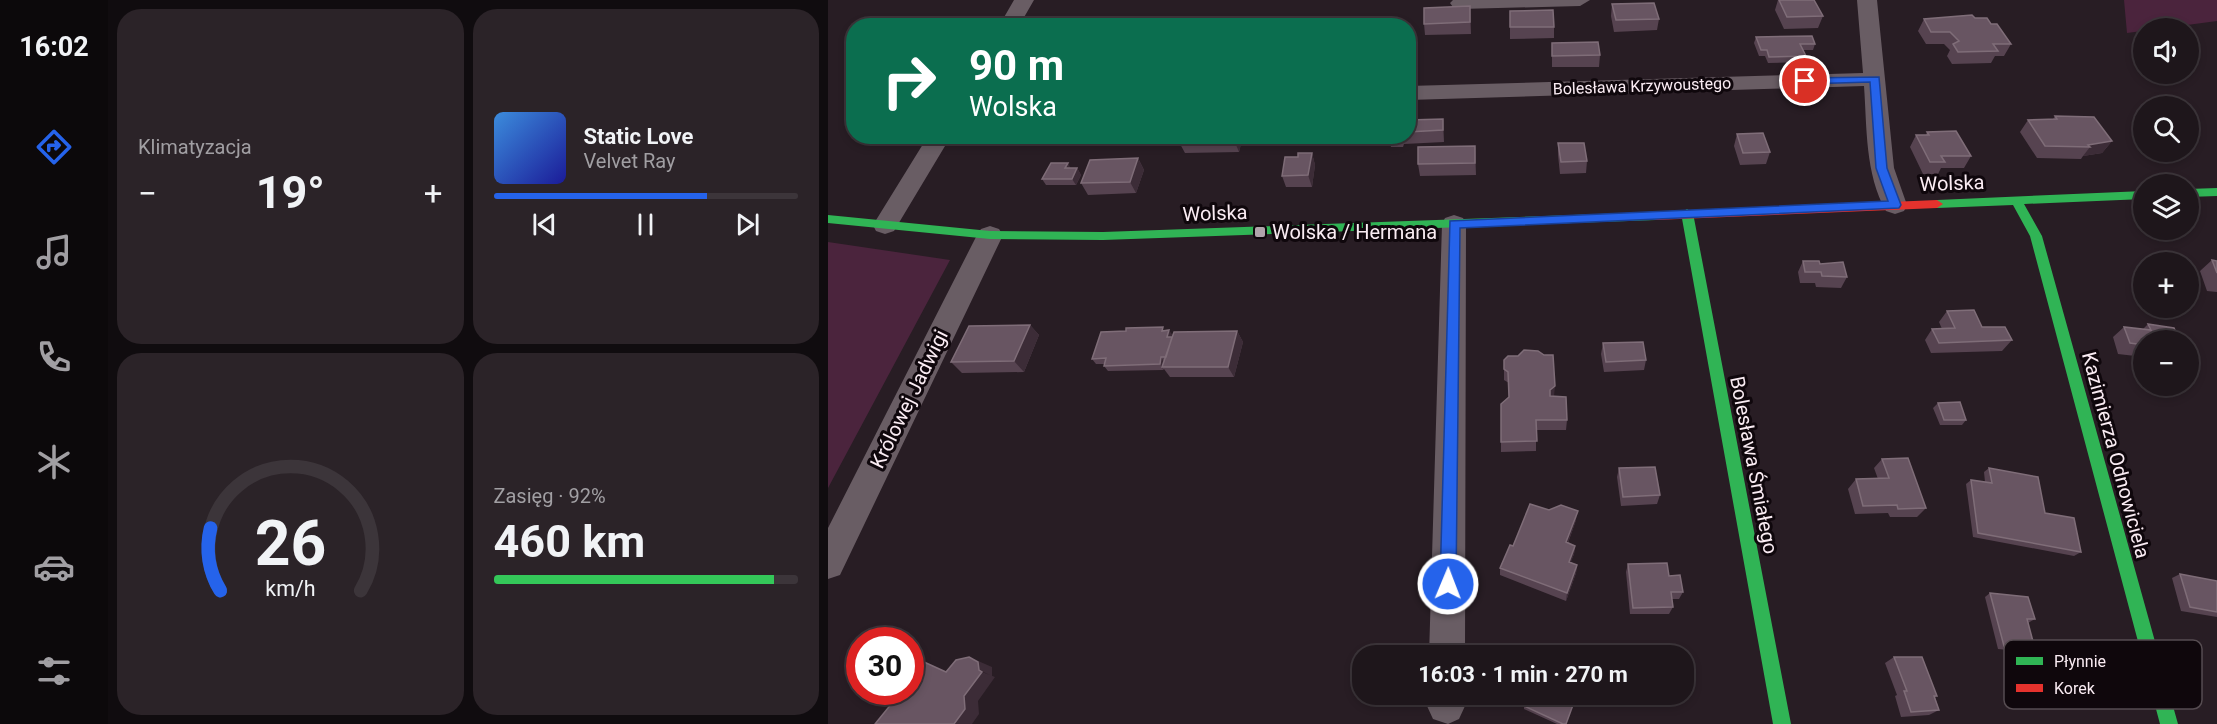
<!DOCTYPE html>
<html lang="pl">
<head>
<meta charset="utf-8">
<style>
  body { margin:0; font-family:Roboto,sans-serif; background:#2b2328; color:#f1f3f6; height:100vh; display:flex; flex-direction:column; font-size:22px; white-space:nowrap }
  * { box-sizing:border-box; margin:0 }
  p { font-size:20px; color:#a19fa3 }
  .icon { flex:none; width:33px; height:33px; fill:none; stroke:currentColor; stroke-width:2; stroke-linecap:round; stroke-linejoin:round }
  .map { position:relative; flex:1; overflow:hidden }
  .side { display:flex; flex-direction:column; gap:9px; padding:9px; background:#100c0f; width:720px }
  .side>* { flex:none }
  .top-card { position:absolute; left:18px; top:18px; width:570px; height:126px; border-radius:24px; box-shadow:0 3px 9px #0003,0 0 0 2px #3c353a; background:#0b6e4f; color:#fff; overflow:hidden }
  .tools { position:absolute; left:1305px; top:18px; display:grid; gap:12px }
  .tools a { display:grid; place-items:center; width:66px; height:66px; border-radius:50%; background:#1e161b; box-shadow:0 3px 9px #0003,0 0 0 2px #3c353a; font-size:30px }
  .speed { position:absolute; left:18px; top:627px; display:flex; gap:12px; font-size:30px; font-weight:700; text-align:center }
  .speed>* { display:grid; place-content:center; width:78px; height:78px; border-radius:50%; background:#1e161b; box-shadow:0 3px 9px #0003,0 0 0 2px #3c353a; line-height:1 }
  .speed .limit { border:9px solid #d22; background:#fff; color:#111 }
  .pin { position:absolute; display:grid; place-items:center; width:51px; height:51px; color:#fff; margin:-26px; border:3px solid #fff; border-radius:50%; box-shadow:0 2px 6px #0007 }
  .me { position:absolute; width:66px; margin:-33px; rotate:1deg; stroke-linejoin:round; filter:drop-shadow(0 0 4px #0008) }
  .turn { display:flex; align-items:center; gap:21px; height:126px; padding:0 24px; font-size:27px }
  .turn .icon { width:78px; height:78px; stroke-width:2.5 }
  .turn b { display:block; font-size:42px; line-height:51px }
  .big { font-size:45px; font-weight:700; line-height:1.1 }
  .side .widget { flex:1; display:flex; flex-direction:column; justify-content:center; gap:9px; min-width:0; padding:0 21px; border-radius:24px; background:#2b2328 }
  .side .dial { align-items:center; gap:0 }
  .dial svg { height:156px; overflow:visible; fill:none; stroke:#3c353a; stroke-width:7; stroke-linecap:round; text-anchor:middle }
  .dial text { fill:#f1f3f6; stroke:none }
  .song { display:flex; align-items:center; gap:18px }
  .cover { width:72px; height:72px; border-radius:9px; background:linear-gradient(135deg,hsl(210 70% 55%),hsl(240 70% 35%)) }
  .played { height:6px; border-radius:3px; background:linear-gradient(90deg,#2563eb 70%,#3c353a 70%) }
  .keys { display:flex; justify-content:space-around; direction:ltr }
  .heat { display:flex; justify-content:space-between; align-items:center; font-size:33px; direction:ltr }
  .charge { height:9px; border-radius:4px; background:linear-gradient(90deg,#34c759 92%,#3c353a 0) }
  .side .tiles { flex:1; display:grid; gap:9px; grid-template-columns:repeat(2,1fr) }
  .trip { position:absolute; left:524px; top:645px; width:342px; height:60px; border-radius:24px; background:#1e161b; box-shadow:0 3px 9px #0003,0 0 0 2px #3c353a; font-weight:700; line-height:60px; text-align:center }
  main { display:flex; flex:1; min-height:0 }
  .dock { display:flex; flex-direction:column; width:108px; justify-content:space-around; align-items:center; background:#0c090b; color:#a19fa3 }
  .dock .icon { width:42px; height:42px }
  .dock .active { color:#2563eb }
  .dock b { font-size:27px; color:#f1f3f6 }
  .map>svg:first-child { display:block }
  .green { fill:#4b243d }
  .lines { fill:none; stroke-linecap:round; stroke-linejoin:round }
  .street { fill:#695d64; fill-rule:evenodd }
  .fast { fill:#30b455; fill-rule:evenodd }
  .jam { fill:#e5322d; fill-rule:evenodd }
  .wall { fill:#564350 }
  .shaded-wall { fill:#3c2c37 }
  .building { fill:#685562; stroke:#7f6d78; stroke-width:1.5 }
  .route { fill:#2563eb; stroke:#184099; stroke-width:1.5 }
  .poi-dot { fill:#b0a4ab; stroke:#0f070c; stroke-width:2 }
  .labels { text-anchor:middle; dominant-baseline:central; stroke-width:6; stroke-linejoin:round; paint-order:stroke }
  .far-street-label { font-size:16px; fill:#faecf3; stroke:#0f070c }
  .street-label { font-size:20px; fill:#faecf3; stroke:#0f070c }
  .poi-label { font-size:20px; fill:#faecf3; stroke:#0f070c; text-anchor:start }
  .key { fill:#0f070c; stroke:#564c51; stroke-width:1.5 }
  .key-label { font-size:16px; fill:#faecf3 }
</style>
</head>
<body>
<main>
<nav class="dock">
<b>16:02</b>
<svg class="icon active" aria-label="directions" viewBox="0 0 24 24"><path d="M12 3l9 9-9 9-9-9zM9 14v-3h6M13 9l2 2-2 2"/></svg>
<svg class="icon" aria-label="music" viewBox="0 0 24 24"><path d="M9 18V5l10-2v13"/><circle cx="6" cy="18" r="3"/><circle cx="16" cy="16" r="3"/></svg>
<svg class="icon" aria-label="phone" viewBox="0 0 24 24"><path d="M5 4h4l2 5-3 2q2 4 5 5l2-3 5 2v4C11 20 4 13 5 4z"/></svg>
<svg class="icon" aria-label="climate" viewBox="0 0 24 24"><path d="M12 3v18M4 7l16 10M4 17L20 7"/></svg>
<svg class="icon" aria-label="car" viewBox="0 0 24 24"><path d="M5 17H2v-5l4-1 3-4h7l3 4 3 1v5h-3M9 17h6M6 11h13"/><circle cx="7" cy="17" r="2"/><circle cx="17" cy="17" r="2"/></svg>
<svg class="icon" aria-label="filters" viewBox="0 0 24 24"><path d="M4 7h16M4 17h16"/><circle cx="9" cy="7" r="2"/><circle cx="15" cy="17" r="2"/></svg>
</nav>
<section class="side">
<div class="tiles">
<div class="widget"><p>Klimatyzacja</p>
<div class="heat"><a>−</a><b class="big">19°</b><a>+</a></div>
</div>
<div class="widget">
<div class="song"><i class="cover"></i><div><b>Static Love</b><p>Velvet Ray</p></div></div>
<div class="played"></div>
<div class="keys"><svg class="icon" aria-label="previous" viewBox="0 0 24 24"><path d="M18 5L8 12l10 7zM5 5v14"/></svg><svg class="icon" aria-label="pause" viewBox="0 0 24 24"><path d="M8 5v14M16 5v14"/></svg><svg class="icon" aria-label="next" viewBox="0 0 24 24"><path d="M6 5l10 7-10 7zM19 5v14"/></svg></div>
</div>
<div class="widget dial"><svg viewBox="0 0 100 80">
<path d="M14 69A42 42 0 1 1 86 69"/>
<path d="M14 69A42 42 0 0 1 9 37" stroke="#2563eb"/>
<text x="50" y="56" font-size="32" font-weight="700">26</text>
<text x="50" y="72" font-size="11">km/h</text>
</svg></div>
<div class="widget"><p>Zasięg · 92%</p><b class="big">460 km</b><div class="charge"></div></div>
</div>
</section>
<div class="map">
<svg width="1389" height="724" viewBox="0 0 1389 724">
  <rect width="100%" height="100%" fill="#281d24"/>
  <path class="green" d="M1296,0H1389V21L1299,33Z
    M0,242L122,260L0,488Z"/>
  <g class="lines">
    <path class="street" d="M186,0H206L191,26H171Z
      M625,0H762L752,6L632,9L625,7L622,3Z
      M1029,0H1049L1066,168L1079,205L1076,211L1067,214L1058,211C1037,174 1039,127 1036,86L580,100V86L1035,73Z
      M100,136H123L66,231L57,234L48,231L45,225Z
      M626,215L635,218L638,224L637,656H601L614,224L617,218Z
      M162,226L171,229L175,235L12,575L0,579V528L149,235L153,229Z
      M599,694H637V706L631,719L620,724L605,719L599,706Z"/>
    <path class="fast" d="M1389,188V196L1360,197V189Z
      M1316,191V199L1196,204L1214,236L1350,724H1332L1202,236L1185,205L1109,208L1103,204L1109,200Z
      M859,209L865,213L963,724H945L853,213Z
      M828,212L834,216L828,220L275,240L162,239L0,223V215L162,231L275,232Z"/>
    <path class="jam" d="M1109,200L1115,204L1109,208L828,220L822,216L828,212Z"/>
  </g>
  <path class="wall" d="M950,0H986L995,16L990,28L956,29L947,10Z
    M784,4L831,19L829,30L786,32L783,16Z
    M642,6L643,34L597,35L596,24Z
    M682,11L726,27V38L682,39Z
    M1096,19L1163,24L1183,44L1176,56H1167L1163,63L1124,64L1119,56L1122,50L1116,44H1098L1090,31Z
    M928,37L987,44L985,50H975L978,56L975,62L940,63L937,56H931L926,43Z
    M724,43L772,55L771,67H724Z
    M1227,116L1284,141L1274,153L1255,156L1253,159L1209,158L1192,132L1200,120L1225,119Z
    M615,119L616,142L576,144L575,147H563L561,136H580V120Z
    M1099,132L1143,156L1136,168H1113L1110,174H1095L1082,147L1088,135H1098Z
    M909,134L942,152L938,164L912,165L906,146Z
    M353,136H413L414,140L411,152L357,153L351,142Z
    M730,143L759,161L758,173L732,174L730,155Z
    M647,146L648,175L592,176L590,164Z
    M484,153L487,165L484,187H458L454,176L470,157Z
    M310,158L316,170L308,193L260,195L253,183Z
    M249,168L253,175L248,185H218L214,179Z
    M1384,260L1389,261V292L1379,291L1372,271Z
    M975,261L992,264L1019,277L1013,288L988,287L987,283H972L970,272Z
    M1119,311L1154,327L1184,340L1174,351L1103,353L1097,340L1104,329H1114L1111,322Z
    M1320,324L1346,328L1316,340V357L1290,354L1285,337L1296,327L1315,329Z
    M202,325L211,335L196,372L134,373L123,362Z
    M337,330L345,335L409,331L415,342L406,377H342L336,369L335,370L280,371L276,366L277,364H268L264,359Z
    M775,343L818,360L816,370L776,372L773,354Z
    M676,369L726,396L739,420L738,430H708V451L673,452V442L681,397V383L676,380Z
    M1110,403L1138,420L1134,425H1112L1105,408Z
    M1054,459L1098,508L1089,517H1062L1060,513L1027,514L1020,489L1028,479H1050L1046,468Z
    M791,468L832,495L829,504L793,506L789,477Z
    M1161,468L1217,513L1253,552L1246,556L1145,537L1138,484L1143,480L1157,482L1156,472Z
    M748,520L740,543L747,546L746,554L742,563L749,565L748,573L738,601L672,575V568Z
    M800,564L855,592L851,599H844L845,607L841,614H802L798,572Z
    M1352,574L1389,581V617L1353,611L1344,578Z
    M1162,593L1207,619L1200,623L1207,649L1201,652L1170,649L1157,597Z
    M1066,657L1109,696L1107,697L1111,710L1101,715L1073,717L1067,696L1069,695L1057,663Z
    M696,706L738,724H729L696,709Z"/>
  <path class="shaded-wall" d="M407,136H413L414,140L411,152L406,140Z
    M1284,141L1274,153L1255,156L1262,147L1260,145Z
    M484,153L487,165L484,187L480,175Z
    M310,158L316,170L308,193L302,182Z
    M240,163L243,169L237,168Z
    M249,168L253,175L248,185L244,179Z
    M202,325L211,335L196,372L186,361Z
    M341,330L345,336L343,343L339,337Z
    M409,331L415,342L406,377L400,367Z
    M333,357L337,363L334,367L335,370L332,364Z
    M727,386L726,396L721,400L722,390Z
    M750,511L748,520L737,551L738,542Z
    M747,546L746,554L740,570L741,562Z
    M749,565L748,573L738,601L739,593Z
    M141,657L164,667V676L151,670Z
    M154,672L167,677L150,701L151,714L144,724H125L136,696Z"/>
  <path class="building" d="M951,0H986L995,16L959,17Z
    M826,3L831,19L788,20L784,4Z
    M642,6V22L596,24V8Z
    M725,10L726,27H682V11Z
    M1144,15L1147,18H1159L1163,24H1169L1183,44H1165L1170,51L1130,52L1125,44L1131,41L1122,32H1103L1096,19Z
    M984,36L987,44H972L978,56L941,57L939,50H933L928,37Z
    M770,42L772,55L724,56V43Z
    M1227,116L1266,117L1284,141L1260,145L1262,147L1217,146L1200,120L1229,119Z
    M615,119V130L580,132V120Z
    M1128,131L1143,156H1113L1117,162H1102L1088,135H1101L1099,132Z
    M935,133L942,152L915,153L909,134Z
    M353,136H407L406,140L351,142Z
    M730,143H756L759,161L733,162Z
    M647,146V163L590,164V147Z
    M470,153H484L480,175L454,176L457,157H470Z
    M310,158L302,182L253,183L262,160Z
    M223,163H240L237,168H249L244,179H214Z
    M1384,260L1389,261V273Z
    M975,261H991L992,264L1015,262L1019,277L994,276L993,272H977Z
    M1146,310L1154,327H1177L1184,340L1111,343L1104,329L1127,328L1119,311Z
    M1320,324L1346,328L1351,340H1316V345L1302,343L1296,327L1323,330Z
    M202,325L186,361L123,362L141,326Z
    M335,327L334,331L341,330L339,337H344L338,357H333L332,364L276,366L278,358L264,359L273,332L298,331V328Z
    M409,331L400,367H334L346,332Z
    M815,342L818,360L778,362L775,343Z
    M696,350L710,351L716,355H725L727,386L722,390V396L738,397L739,420H708L709,441L673,442V404L681,397L680,372L676,369V360L680,356H690Z
    M1132,402L1138,420H1116L1110,403Z
    M1080,458L1098,508L1070,509L1069,505L1035,506L1028,479L1061,478L1054,459Z
    M827,467L832,495L795,497L791,468Z
    M1161,468L1210,477L1217,513L1246,518L1253,552L1150,533L1143,480L1164,483Z
    M702,504L721,510L733,505L750,511L738,542L747,546L741,562L749,565L739,593L672,568L682,545L685,546Z
    M839,563L841,576L852,575L855,592H843L845,607L805,608L800,564Z
    M1352,574L1389,581V612L1362,607Z
    M1162,593L1200,597L1207,619H1199L1207,649L1176,646Z
    M141,657L150,662L151,670L154,672L136,696L137,709L126,724H47L73,692H82V679L96,662L118,672L128,660Z
    M1066,657H1094L1109,696H1106L1111,710L1083,712L1076,691H1079Z
    M701,694H749L738,724H735L696,706Z"/>
  <path class="route" d="M1051,77L1059,168L1073,205L1071,208L632,228L628,584L626,589L620,592L614,589L612,584L622,221L1060,201L1048,168L1042,82L977,84L972,81L977,78Z"/>
  <rect class="poi-dot" x="426" y="226" width="12" height="12" rx="3"/>
  <g class="labels">
    <g class="far-street-label">
      <text transform="translate(814 86) rotate(-2)">Bolesława Krzywoustego</text>
    </g>
    <g class="street-label">
      <text transform="translate(1124 183) rotate(-2)">Wolska</text>
      <text transform="translate(387 213) rotate(-2)">Wolska</text>
      <text transform="translate(81 399) rotate(-64)">Królowej Jadwigi</text>
      <text transform="translate(1288 455) rotate(75)">Kazimierza Odnowiciela</text>
      <text transform="translate(926 465) rotate(79)">Bolesława Śmiałego</text>
    </g>
    <g class="poi-label">
      <text x="444" y="232">Wolska / Hermana</text>
    </g>
  </g>
  <rect x="1176" y="640" width="198" height="69" rx="9" class="key"/>
  <rect x="1188" y="657" width="27" height="8" fill="#30b455"/>
  <rect x="1188" y="684" width="27" height="8" fill="#e5322d"/>
  <g class="key-label">
    <text x="1226" y="667">Płynnie</text>
    <text x="1226" y="694">Korek</text>
  </g>
</svg>
<div class="tools">
<a><svg class="icon" aria-label="sound" viewBox="0 0 24 24"><path d="M4 9h4l5-4v14l-5-4H4zM17 9q2 3 0 6"/></svg></a>
<a><svg class="icon" aria-label="search" viewBox="0 0 24 24"><circle cx="10" cy="10" r="6"/><path d="M15 15l6 6"/></svg></a>
<a><svg class="icon" aria-label="layers" viewBox="0 0 24 24"><path d="M12 4l9 5-9 5-9-5zM3 14l9 5 9-5"/></svg></a>
<a>+</a>
<a>−</a>
</div>
<div class="speed"><div class="limit">30</div></div>
<div class="pin" style="left:977px;top:81px;background:#d93025"><svg class="icon" aria-label="arrive" viewBox="0 0 24 24"><path d="M6 21V4h12l-3 4 3 4H6"/></svg></div>
<svg class="me" style="left:620px;top:584px" viewBox="-20 -20 40 40"><circle r="17" fill="#2563eb" stroke="#fff" stroke-width="3"/><path d="M0-11L8 9 0 5-8 9z" fill="#fff"/></svg>
<div class="trip">16:03 · 1 min · 270 m</div>
<div class="top-card">
<div class="turn"><svg class="icon" aria-label="right" viewBox="0 0 24 24"><path d="M7 20v-9h11M14 6l5 5-5 5"/></svg><div><b>90 m</b>Wolska</div></div>
</div>
</div>
</main>
</body>
</html>
